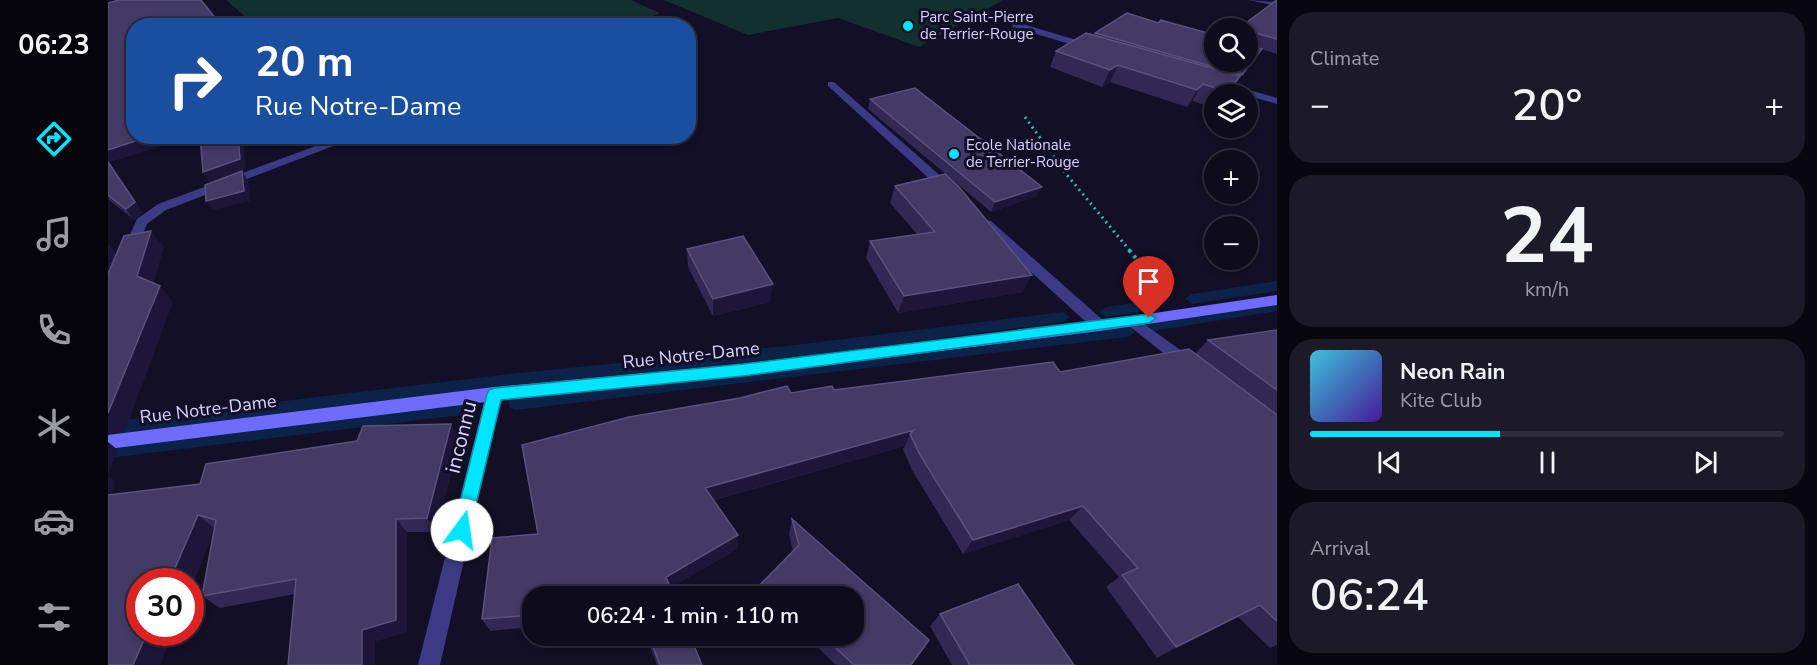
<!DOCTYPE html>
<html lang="en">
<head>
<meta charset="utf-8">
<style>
  body { margin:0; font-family:"Nunito Sans",sans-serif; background:#1c1929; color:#f1f3f6; height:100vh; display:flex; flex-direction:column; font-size:22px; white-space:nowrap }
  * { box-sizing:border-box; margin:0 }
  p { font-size:20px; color:#9b9ba3 }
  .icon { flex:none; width:33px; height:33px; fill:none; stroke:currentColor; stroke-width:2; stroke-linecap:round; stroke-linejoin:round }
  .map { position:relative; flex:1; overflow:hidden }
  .side { display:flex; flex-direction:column; gap:12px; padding:12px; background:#08060f; width:540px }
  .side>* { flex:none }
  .hud { position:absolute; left:18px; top:18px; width:570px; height:126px; border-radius:24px; box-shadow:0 3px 9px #0003,0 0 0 2px #2e2b3b; background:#1a4fa0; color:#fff; overflow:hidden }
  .fabs { position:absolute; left:1096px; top:18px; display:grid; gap:12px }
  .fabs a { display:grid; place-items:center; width:54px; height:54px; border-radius:50%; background:#0e0b1c; box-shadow:0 3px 9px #0003,0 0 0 2px #2e2b3b; font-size:30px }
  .speed { position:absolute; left:18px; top:568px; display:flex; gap:12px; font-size:30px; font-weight:700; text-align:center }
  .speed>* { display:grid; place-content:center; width:78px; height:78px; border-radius:50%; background:#0e0b1c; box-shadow:0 3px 9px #0003,0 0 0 2px #2e2b3b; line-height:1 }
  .speed .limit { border:9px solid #d22; background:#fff; color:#111 }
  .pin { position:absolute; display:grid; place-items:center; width:51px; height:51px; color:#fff; margin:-62px -26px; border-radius:50% 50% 50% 0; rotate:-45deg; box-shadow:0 0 6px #0007 }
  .pin .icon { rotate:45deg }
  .me { position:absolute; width:66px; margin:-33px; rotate:14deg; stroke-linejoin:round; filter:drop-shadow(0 0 4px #0008) }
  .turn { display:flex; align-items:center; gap:21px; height:126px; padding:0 30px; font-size:27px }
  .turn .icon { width:78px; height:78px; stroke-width:2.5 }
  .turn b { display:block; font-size:42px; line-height:51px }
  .big { font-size:45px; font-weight:600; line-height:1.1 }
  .side .card { flex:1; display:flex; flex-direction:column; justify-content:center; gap:9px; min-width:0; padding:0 21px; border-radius:24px; background:#1c1929 }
  .side .dial { align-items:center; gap:0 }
  .dial b { font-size:78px; line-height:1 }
  .song { display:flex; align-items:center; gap:18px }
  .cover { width:72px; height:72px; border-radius:9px; background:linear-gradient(135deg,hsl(190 70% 55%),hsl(260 70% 35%)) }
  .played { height:6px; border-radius:3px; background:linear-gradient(90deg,#00e5ff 40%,#2e2b3b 40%) }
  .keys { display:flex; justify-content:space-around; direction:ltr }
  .heat { display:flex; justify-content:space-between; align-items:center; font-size:33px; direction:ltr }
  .trip { position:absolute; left:414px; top:586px; width:342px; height:60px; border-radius:24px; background:#0e0b1c; box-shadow:0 3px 9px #0003,0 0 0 2px #2e2b3b; font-weight:600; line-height:60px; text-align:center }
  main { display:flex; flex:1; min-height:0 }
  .dock { display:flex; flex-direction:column; width:108px; justify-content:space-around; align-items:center; background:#06040b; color:#9b9ba3 }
  .dock .icon { width:42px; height:42px }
  .dock .on { color:#00e5ff }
  .dock b { font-size:27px; color:#f1f3f6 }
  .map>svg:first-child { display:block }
  .green { fill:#12302f }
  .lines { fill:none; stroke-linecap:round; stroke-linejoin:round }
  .stream { fill:#0c2248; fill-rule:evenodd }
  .path-far1 { stroke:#2fb8b0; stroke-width:3; stroke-dasharray:2 4; stroke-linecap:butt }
  .path { stroke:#2fb8b0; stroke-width:4; stroke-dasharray:3 4.5; stroke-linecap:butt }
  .lane { fill:#3d3a85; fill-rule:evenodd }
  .street { fill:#3d3a85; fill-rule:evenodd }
  .secondary { fill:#6f6bff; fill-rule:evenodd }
  .wall { fill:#312854 }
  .shaded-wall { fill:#1d163a }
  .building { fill:#433a66; stroke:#5a527e; stroke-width:1.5 }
  .route { fill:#00e5ff; stroke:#0095a6; stroke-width:1.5 }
  .poi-dot { fill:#00e5ff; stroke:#130f26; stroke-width:2 }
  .labels { text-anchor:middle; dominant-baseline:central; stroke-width:6; stroke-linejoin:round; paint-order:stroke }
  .far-poi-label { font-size:15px; fill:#d9d4ff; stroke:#130f26; text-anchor:start }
  .street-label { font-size:18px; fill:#d9d4ff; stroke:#130f26 }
  .near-street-label { font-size:21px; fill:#d9d4ff; stroke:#130f26 }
</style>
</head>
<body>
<main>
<nav class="dock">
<b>06:23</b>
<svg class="icon on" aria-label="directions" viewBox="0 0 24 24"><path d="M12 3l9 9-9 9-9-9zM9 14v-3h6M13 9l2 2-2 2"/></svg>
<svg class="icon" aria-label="music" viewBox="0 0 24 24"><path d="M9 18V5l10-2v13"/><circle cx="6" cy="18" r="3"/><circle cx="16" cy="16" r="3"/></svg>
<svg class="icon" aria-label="phone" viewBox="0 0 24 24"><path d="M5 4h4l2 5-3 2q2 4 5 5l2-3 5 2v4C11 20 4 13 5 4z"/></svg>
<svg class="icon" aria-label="climate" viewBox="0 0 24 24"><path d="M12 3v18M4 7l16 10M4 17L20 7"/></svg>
<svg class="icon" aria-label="car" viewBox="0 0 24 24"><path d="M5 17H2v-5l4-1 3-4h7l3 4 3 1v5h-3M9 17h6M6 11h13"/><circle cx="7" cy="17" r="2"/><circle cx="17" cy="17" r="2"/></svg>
<svg class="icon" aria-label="filters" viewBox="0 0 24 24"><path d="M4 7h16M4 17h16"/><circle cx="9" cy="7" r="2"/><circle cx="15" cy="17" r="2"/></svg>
</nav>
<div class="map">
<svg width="1169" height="665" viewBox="0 0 1169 665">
  <rect width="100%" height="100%" fill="#130f26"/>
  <path class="green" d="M118,0H523L552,13L520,26H148Z
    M556,0H895L811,47L730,18L640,35Z"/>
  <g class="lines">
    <path class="stream" d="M1169,281V291L1084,304L1077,299L1084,294Z
      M1045,300L1052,305L1050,309L998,317L991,312L998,307Z
      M1169,301V311L1045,331L1040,330L1038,326L1040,322L1045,321Z
      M955,312L962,317L955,322L687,357L411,385L0,436V422L411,373L687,345Z
      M1019,325L1024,327L1026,331L1024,335L1019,337L408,410L402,408L400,403L402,398L408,396Z
      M362,400L368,402L370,407L368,412L362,414L0,458V442Z"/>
    <path class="path-far1" d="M917,117L959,175L1023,252"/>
    <path class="path" d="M1021,250L1051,286"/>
    <path class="lane" d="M908,22L985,45L987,47L982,50L905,27L904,25Z
      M1106,80L1169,98V104L1103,85L1101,83Z
      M720,82H726L844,186V192H836L720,86Z
      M224,140L230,143L228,145L58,210L39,224L26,255L21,256L14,252L29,219L50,204Z
      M878,220L883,221L997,322L999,326L997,330H987L873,227L872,224L873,221Z"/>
    <path class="street" d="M1140,0L1169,2V6Z
      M1025,316L1085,359L1087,363L1085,367H1073L1020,325L1018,321L1020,317Z
      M386,387L392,389L394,394L332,665H310L378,394L380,389Z"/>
    <path class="secondary" d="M1169,295V305L992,331L635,376L386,401L0,449V435L386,387L635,364L992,321Z"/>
  </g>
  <path class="wall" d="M1169,0V54L1153,49L1120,94H1107V108L1084,101L1079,107L1002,82L994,87L942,67L948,51L986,35L987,33L1140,62V28H1130Z
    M0,3L26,136H84L1,162L35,213L26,220L0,199Z
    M762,99L929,196L883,212L760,109Z
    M787,186L915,292L790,313L758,258L762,241L809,234L782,203Z
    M579,249L662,302L605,316L580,267Z
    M1169,330V645L1162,648L1130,617L1049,658L998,587L1011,577L961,520L855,554L804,470L795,449L797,446L606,500L630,535L629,549L562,588L424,597V627L382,631L374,619L430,534L683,393L952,372L1088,353L1100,340Z
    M343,424L351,440L328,532H299V632L267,641V665H180L187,594L112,608L94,596L106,530L52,665H0V477L7,482L3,495L92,484L249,441Z
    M684,519L803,665H728L698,636H746V597H640L685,552L681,534Z
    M832,614L966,665H844L822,626Z
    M538,636H582L594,665H549Z"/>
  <path class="shaded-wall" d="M1154,49L1148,58L1128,84L1134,75Z
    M1010,65L1002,82L994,87L1002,70Z
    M1095,84L1084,101L1079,107L1089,90Z
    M43,136H84L1,162L35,213L26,220L18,209L0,162V150Z
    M130,136H135L138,169L102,183L95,172Z
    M134,171L140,181L142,201L105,210L98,201Z
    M934,187L929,196L883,212L887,202Z
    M43,231L56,247L43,292L29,276Z
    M0,244L10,256L0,282Z
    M924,275L915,292L790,313L796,296Z
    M665,284L662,302L605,316V299Z
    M52,286L65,302L17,431L0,434V413Z
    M343,424L351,440L328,532L319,518Z
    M806,430L802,434L797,446L597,502V488Z
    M0,442L10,450L0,475Z
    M0,477L7,482L0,508Z
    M975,506L961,520L855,554L865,540Z
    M90,515L107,529L82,589V582H61Z
    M288,519L299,532V632L267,641V665H254V630Z
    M630,535L629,549L559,590L558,577Z
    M1152,605L1130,617L1049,658L1068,647Z
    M39,633H65L52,665H25Z"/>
  <path class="building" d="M11,0H93L109,20L119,26H26V136H43L0,150V3Z
    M1169,0V39L1140,31V28H1131Z
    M1019,13L1050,23L1053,20L1107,35V62H1140V45L1154,49L1134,75L987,33Z
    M978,33L1132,76L1120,92L1095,84L1089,90L1010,65L1002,70L948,51Z
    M807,88L934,187L887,202L762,99Z
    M92,136H130L132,159L95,172Z
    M0,162L27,202L18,209L0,195Z
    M134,171L136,191L98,201L97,185Z
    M837,174L851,187L924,275L796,296L762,241L827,232L787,186Z
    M43,231L29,276L52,286L0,413V274L16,236Z
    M635,236L665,284L605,299L579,249Z
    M1169,330V390L1100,340Z
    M1081,349L1169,415V621L1152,605L1068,647L1014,575L1030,568L975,506L865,540L812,455L802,434L806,430L597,488L630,535L558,577L566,597H424V615L374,619L384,538L430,534L414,445L521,417L632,398L679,386L683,393L724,386L726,390L945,362L952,372Z
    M343,424L319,518L288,519V620L254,630V665H180L188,579L94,596L108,520L90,515L61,582H32V633H39L25,665H0V495L92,484L98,464L249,441L255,426Z
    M684,519L821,640L803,665H746L715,636H746V597H675L673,595L640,597L691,545Z
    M910,584L966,665H862L832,614Z
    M541,636H582L594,665H552Z"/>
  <path class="route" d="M1041,314L1048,318L1041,323L635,376L393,400L362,530L360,535L354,538L347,535L345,530L379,394L381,390L387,388L635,364Z"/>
  <g class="poi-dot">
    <circle cx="800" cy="26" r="6"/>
    <circle cx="846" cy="154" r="6"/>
  </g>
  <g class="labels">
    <g class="far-poi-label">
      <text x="812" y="17">Parc Saint-Pierre<tspan x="812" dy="17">de Terrier-Rouge</tspan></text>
      <text x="858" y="145">Ecole Nationale<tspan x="858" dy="17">de Terrier-Rouge</tspan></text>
    </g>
    <g class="street-label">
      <text transform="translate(583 355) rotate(-6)">Rue Notre-Dame</text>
      <text transform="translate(100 409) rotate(-7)">Rue Notre-Dame</text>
    </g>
    <g class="near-street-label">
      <text transform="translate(353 437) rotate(-76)">inconnu</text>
    </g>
  </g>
</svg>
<div class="fabs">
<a><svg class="icon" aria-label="search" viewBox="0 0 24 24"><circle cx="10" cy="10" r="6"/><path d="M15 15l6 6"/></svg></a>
<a><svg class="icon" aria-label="layers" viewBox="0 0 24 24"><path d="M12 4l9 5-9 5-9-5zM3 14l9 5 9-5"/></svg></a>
<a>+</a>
<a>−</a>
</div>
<div class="speed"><div class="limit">30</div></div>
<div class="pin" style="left:1041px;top:318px;background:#d93025"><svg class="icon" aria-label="arrive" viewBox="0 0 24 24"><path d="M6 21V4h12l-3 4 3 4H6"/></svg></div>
<svg class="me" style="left:354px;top:530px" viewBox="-20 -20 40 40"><circle r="19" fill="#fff"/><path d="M0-13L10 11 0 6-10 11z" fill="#00e5ff"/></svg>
<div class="trip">06:24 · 1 min · 110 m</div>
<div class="hud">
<div class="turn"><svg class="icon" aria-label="right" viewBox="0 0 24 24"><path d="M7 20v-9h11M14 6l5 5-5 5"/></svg><div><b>20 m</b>Rue Notre-Dame</div></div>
</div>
</div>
<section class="side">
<div class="card"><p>Climate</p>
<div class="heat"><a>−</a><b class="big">20°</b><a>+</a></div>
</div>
<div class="card dial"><b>24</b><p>km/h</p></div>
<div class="card">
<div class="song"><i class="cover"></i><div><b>Neon Rain</b><p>Kite Club</p></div></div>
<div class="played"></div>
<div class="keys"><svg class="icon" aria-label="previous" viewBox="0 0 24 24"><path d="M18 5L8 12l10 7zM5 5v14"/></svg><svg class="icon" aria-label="pause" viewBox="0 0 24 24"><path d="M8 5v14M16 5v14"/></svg><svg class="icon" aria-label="next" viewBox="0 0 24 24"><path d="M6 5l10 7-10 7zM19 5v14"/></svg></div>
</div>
<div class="card"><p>Arrival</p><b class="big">06:24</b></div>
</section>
</main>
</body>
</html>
